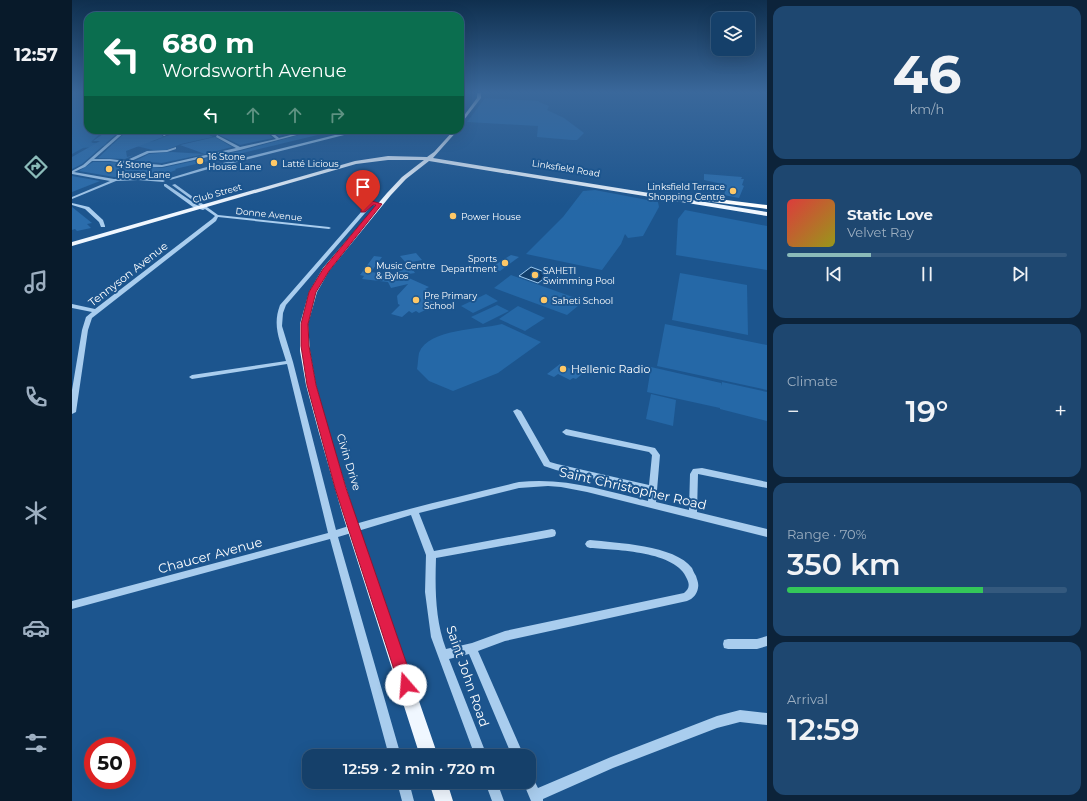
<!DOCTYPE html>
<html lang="en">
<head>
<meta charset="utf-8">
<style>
  body { margin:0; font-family:Montserrat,sans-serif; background:#1e4770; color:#f1f3f6; height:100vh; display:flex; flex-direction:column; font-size:15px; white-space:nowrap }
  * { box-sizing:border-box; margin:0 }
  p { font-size:13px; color:#9dafc1 }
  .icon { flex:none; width:22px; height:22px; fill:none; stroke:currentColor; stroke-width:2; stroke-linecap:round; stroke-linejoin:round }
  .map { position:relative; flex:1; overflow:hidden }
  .panel { display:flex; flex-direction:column; gap:6px; padding:6px; background:#0c233a; width:320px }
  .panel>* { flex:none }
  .banner { position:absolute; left:12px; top:12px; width:380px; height:122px; border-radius:12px; box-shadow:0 4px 16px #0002,0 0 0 1px #34597e; background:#0b6e4f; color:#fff; overflow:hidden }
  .buttons { position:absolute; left:639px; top:12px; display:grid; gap:8px }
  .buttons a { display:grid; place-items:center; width:44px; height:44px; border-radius:8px; background:#15406a; box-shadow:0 4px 16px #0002,0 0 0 1px #34597e; font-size:20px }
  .speed { position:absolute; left:12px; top:737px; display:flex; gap:8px; font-size:20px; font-weight:700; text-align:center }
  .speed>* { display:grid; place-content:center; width:52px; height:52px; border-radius:50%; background:#15406a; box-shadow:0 4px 16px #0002,0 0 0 1px #34597e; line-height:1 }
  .speed .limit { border:6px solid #d22; background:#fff; color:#111 }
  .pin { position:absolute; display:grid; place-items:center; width:34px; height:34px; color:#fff; margin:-41px -17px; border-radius:50% 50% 50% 0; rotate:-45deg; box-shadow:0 0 4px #0007 }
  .pin .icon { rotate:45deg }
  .me { position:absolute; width:44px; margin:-22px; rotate:342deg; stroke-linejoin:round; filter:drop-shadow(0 0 3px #0008) }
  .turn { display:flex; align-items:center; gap:14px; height:84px; padding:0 12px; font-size:18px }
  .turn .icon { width:52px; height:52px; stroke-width:2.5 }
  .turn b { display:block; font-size:28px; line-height:34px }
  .lanes { display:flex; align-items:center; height:38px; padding:0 12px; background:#0003; justify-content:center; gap:20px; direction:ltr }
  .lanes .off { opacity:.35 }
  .big { font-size:30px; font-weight:600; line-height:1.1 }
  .panel .tile { flex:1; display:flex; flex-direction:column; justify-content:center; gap:6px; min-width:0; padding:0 14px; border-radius:12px; background:#1e4770 }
  .panel .dial { align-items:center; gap:0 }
  .dial b { font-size:52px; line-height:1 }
  .song { display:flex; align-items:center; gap:12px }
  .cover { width:48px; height:48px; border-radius:6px; background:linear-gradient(135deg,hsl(0 70% 55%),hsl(60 70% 35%)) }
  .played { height:4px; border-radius:2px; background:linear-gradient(90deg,#8bbbb9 30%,#34597e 30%) }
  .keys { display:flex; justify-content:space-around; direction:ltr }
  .heat { display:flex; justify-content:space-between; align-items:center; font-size:22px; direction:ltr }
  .charge { height:6px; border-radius:3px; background:linear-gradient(90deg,#34c759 70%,#34597e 0) }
  .trip { position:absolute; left:230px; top:749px; width:234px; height:40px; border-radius:12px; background:#15406a; box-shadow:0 4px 16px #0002,0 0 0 1px #34597e; font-weight:600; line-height:40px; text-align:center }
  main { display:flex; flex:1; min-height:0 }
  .menu { display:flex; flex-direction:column; width:72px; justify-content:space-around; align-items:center; background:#081a2a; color:#9dafc1 }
  .menu .icon { width:28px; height:28px }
  .menu .selected { color:#8bbbb9 }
  .menu b { font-size:18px; color:#f1f3f6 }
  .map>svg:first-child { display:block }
  .green { fill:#2568a7 }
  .water { fill:#123f6c; stroke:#9cc9f0 }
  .building { fill:#2b6dac }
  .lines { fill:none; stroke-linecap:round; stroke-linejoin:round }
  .minor { fill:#a9cdee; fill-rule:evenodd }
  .major { fill:#f0f7ff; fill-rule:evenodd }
  .highway { fill:#fff; fill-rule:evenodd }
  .route { fill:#e11d48; stroke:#92132f }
  .poi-dot { fill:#fec867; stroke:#1c558e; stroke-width:1.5 }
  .labels { text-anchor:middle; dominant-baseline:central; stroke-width:4; stroke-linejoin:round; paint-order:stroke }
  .far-poi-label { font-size:9px; fill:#fff; stroke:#1c558e; text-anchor:start }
  .far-street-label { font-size:9px; fill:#fff; stroke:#1c558e }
  .street-label { font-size:11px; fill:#fff; stroke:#1c558e }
  .poi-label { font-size:11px; fill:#fff; stroke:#1c558e; text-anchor:start }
  .near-street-label { font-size:13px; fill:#fff; stroke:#1c558e }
</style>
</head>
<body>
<main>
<nav class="menu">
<b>12:57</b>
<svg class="icon selected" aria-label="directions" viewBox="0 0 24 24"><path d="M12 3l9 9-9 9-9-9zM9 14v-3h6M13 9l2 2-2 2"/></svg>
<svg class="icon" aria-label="music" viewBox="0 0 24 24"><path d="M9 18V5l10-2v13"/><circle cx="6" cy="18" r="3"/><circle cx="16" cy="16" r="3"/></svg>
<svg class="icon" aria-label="phone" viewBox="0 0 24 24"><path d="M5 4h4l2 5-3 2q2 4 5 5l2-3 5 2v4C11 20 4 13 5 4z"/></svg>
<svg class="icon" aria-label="climate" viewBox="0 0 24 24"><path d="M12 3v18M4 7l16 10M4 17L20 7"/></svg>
<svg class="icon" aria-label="car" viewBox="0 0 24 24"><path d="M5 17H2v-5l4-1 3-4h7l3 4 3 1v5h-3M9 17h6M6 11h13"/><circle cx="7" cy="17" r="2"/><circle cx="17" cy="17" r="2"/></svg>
<svg class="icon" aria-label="filters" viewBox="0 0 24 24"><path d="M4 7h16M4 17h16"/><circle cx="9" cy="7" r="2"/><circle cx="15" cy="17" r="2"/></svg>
</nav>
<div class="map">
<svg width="695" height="801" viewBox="0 0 695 801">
  <rect width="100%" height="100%" fill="#1c558e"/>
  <path class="green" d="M0,93H16V130H32L19,142L21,143H35L32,146L11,148L0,154Z
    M413,98L467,101V102L477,106L475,110L492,118L512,133L505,140H500L465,137L466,126L395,122Z
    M117,130H138L135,134L141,137L109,144L94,150H81L64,146H39L40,144L57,145L82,141L100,134H110Z
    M523,190L586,202L587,207L571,236L556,238L553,234L549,244L530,270L454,254L491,217L511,191Z
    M613,210L695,226V270L604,255L606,219Z
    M608,273L675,285L676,335L600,320Z
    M439,275L512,301L495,315L422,288Z
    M414,294L426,301L401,313L389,306Z
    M425,305L437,311L411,324L399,317Z
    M446,306L473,318L453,331L427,319Z
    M430,324L469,342L426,373L381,391L357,381L345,369C346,364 346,358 347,353C357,328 407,330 430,324Z
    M593,324L695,345V390L585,366Z
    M579,367L649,383V386L650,382L695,392V421L648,409V408L575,392Z
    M579,394L604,400L601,426L574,419Z"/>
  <path class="water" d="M459,267L478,274L466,283L447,276Z"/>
  <path class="building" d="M37,130H49L10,164L0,169V157L28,141H21Z
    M56,130H90L88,133L91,137L54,151L55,157L62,155L53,159L26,158Z
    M144,130H192L201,138L168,145L145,134Z
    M199,130H232L207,136Z
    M245,130H258V132L103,169L104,170L93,174L91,177L84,178L66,176L42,177L7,171L21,162H38L90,168L168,151Z
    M143,137L160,147L133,154L108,145Z
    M100,152L133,154L90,163L63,161L77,154Z
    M632,174L670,177L669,179H672L670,185L672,186L667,198L652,195L655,185L632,180Z
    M0,176L28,181L0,192Z
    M0,207L20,223L15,224L19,228L5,231L3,229L0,230Z
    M344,253L350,260L334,263L328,256Z
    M439,255L447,257L428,271L418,268Z
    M302,256L310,257L299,272L326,276L321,267L337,264L343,273L330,275L357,287L353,289L362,293L357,300L366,304L347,313L344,311L340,313L337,311L330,317L319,314L328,305L326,304L325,296L336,284L319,288L316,282L290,279L292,276L288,275Z
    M488,364L510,374L504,379L501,378L498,380L486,374L482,377L475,374Z"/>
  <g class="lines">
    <path class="minor" d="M51,130H55L22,159H38L53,161L75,151L95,150L104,147V149L95,152L77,153L57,162L90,165L164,148L144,137L145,135L168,147L204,139L193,130H197L207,138L238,130H244L168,150L90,167H82L38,161H20L13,167L2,172L42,179L66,178L91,180L93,181L91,182L66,180L44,181L0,199V197L38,181L0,174V171L11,165Z
      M92,130H96L93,133L94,135L92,136L89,133Z
      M283,130L284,132L133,170L98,180L95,179L131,168Z
      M92,184H94L125,205L130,207L100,185L103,184L146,215L257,227L259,228L257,229L146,217L144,221L20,318L16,330L4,412L0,414V390L10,330L14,317L20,312L0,308V304L23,309L140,219L143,216L133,209L131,210L121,207L92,186Z
      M0,203L17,207L31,220L33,226V227H29L27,222L13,209L0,205Z
      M297,203L308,204L310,205L308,206L300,205L214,305L211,313L210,326L221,362L264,530C324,511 386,497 447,482C492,477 532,490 576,501L577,491L484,470L472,466L441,411L445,409L449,411L478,462L485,464L577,485L580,455L577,452L494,435L490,432L494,429L583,448L588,455L584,502L617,510L618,474L621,469L630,468L695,482V488L626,474L625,512L695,529V537L515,492L489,487L476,486L447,488L347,513L362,551L480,529L483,530L484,533L483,536L480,537L364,558C363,588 363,620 374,649L400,643L433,631L612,593C617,589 618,585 615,579C605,551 544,550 518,548L515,547L513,544L515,541L518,540C544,543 603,545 620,568C621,570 622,573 624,576C625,580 627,583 626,588C625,594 621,599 615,601L433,641L406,651L452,756H440L397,654L377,659L415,756H403L359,637L353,592L354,555L339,515L266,537L329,756H317L258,539L0,609V601L256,533L215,364L120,379L117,377L120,375L214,361C208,340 200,326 208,305Z
      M695,636V646L685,649H656L652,648L651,644L652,640L656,639H685Z
      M668,710L695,713V725L668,722L645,728L541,768L471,799V801H459L451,782H457V776L461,778L466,788L539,757L645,716Z
      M325,782H337L342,801H330Z
      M413,782H425L432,801H420Z"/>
    <path class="major" d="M405,93H409V98L388,125V121L405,98Z
      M382,130H386L361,158L695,212V216L357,161L334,179L319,195L257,271L245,292L236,324L238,351L244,385L257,433L283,516L366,756H348L271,516L247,433L234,385L228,351V324L237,292L251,268L315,193L330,177L352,160H316L284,164L0,246V242L283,161L316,156L355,157L362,152Z
      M357,782H375L381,801H363Z"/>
    <path class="highway" d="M630,197L695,205V209L633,201H630Z"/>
  </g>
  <linearGradient id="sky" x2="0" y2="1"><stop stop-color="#0f2f4e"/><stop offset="0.45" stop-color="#3a689b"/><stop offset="1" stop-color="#3a689b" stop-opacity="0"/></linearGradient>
  <rect width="695" height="205" fill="url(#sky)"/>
  <path class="route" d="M300,201L310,204L257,271L244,292L236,324L237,346L244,385L274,488L342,685L339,690L334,692L329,690L327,685L263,488L235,385L229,346V324L237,292L251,269L304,205H301L293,212H289V210Z"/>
  <g class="poi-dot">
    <circle cx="128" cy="161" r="4"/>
    <circle cx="202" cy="163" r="4"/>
    <circle cx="37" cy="169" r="4"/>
    <circle cx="661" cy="191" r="4"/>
    <circle cx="381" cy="216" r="4"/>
    <circle cx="433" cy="263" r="4"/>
    <circle cx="296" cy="270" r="4"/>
    <circle cx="463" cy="275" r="4"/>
    <circle cx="344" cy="300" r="4"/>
    <circle cx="472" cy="300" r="4"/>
    <circle cx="491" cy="369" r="4"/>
  </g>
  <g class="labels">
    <g class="far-poi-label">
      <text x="136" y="156">16 Stone<tspan x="136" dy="10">House Lane</tspan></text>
      <text x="210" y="163">Latté Licious</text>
      <text x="45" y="164">4 Stone<tspan x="45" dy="10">House Lane</tspan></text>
      <text x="653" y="186" text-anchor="end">Linksfield Terrace<tspan x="653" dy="10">Shopping Centre</tspan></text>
      <text x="389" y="216">Power House</text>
      <text x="425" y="258" text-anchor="end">Sports<tspan x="425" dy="10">Department</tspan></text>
      <text x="304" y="265">Music Centre<tspan x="304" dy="10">&amp; Bylos</tspan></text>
      <text x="471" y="270">SAHETI<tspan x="471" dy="10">Swimming Pool</tspan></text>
      <text x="352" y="295">Pre Primary<tspan x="352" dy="10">School</tspan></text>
      <text x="480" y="300">Saheti School</text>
    </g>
    <g class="far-street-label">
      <text transform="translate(494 168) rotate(9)">Linksfield Road</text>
      <text transform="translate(145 193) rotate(-16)">Club Street</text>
      <text transform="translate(197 214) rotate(6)">Donne Avenue</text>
    </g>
    <g class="street-label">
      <text transform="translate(56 274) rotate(-38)">Tennyson Avenue</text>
      <text transform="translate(277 462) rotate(73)">Civin Drive</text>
    </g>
    <g class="poi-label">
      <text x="499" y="369">Hellenic Radio</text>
    </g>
    <g class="near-street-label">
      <text transform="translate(561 488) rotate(13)">Saint Christopher Road</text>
      <text transform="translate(138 555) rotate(-15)">Chaucer Avenue</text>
      <text transform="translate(396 676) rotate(71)">Saint John Road</text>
    </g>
  </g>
</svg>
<div class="buttons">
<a><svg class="icon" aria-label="layers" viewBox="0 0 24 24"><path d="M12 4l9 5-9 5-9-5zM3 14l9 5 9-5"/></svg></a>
</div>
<div class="speed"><div class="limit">50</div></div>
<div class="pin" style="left:291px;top:211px;background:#d93025"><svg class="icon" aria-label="arrive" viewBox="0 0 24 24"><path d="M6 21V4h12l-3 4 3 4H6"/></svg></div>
<svg class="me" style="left:334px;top:685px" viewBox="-20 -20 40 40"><circle r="19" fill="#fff"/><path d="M0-13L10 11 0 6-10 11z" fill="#e11d48"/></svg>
<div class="trip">12:59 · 2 min · 720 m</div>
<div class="banner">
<div class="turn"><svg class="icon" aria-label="left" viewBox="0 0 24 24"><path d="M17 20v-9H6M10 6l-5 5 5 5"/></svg><div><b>680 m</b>Wordsworth Avenue</div></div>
<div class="lanes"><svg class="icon" aria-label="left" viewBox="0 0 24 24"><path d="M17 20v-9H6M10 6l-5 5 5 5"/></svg><svg class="icon off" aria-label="ahead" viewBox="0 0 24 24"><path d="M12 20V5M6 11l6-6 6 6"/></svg><svg class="icon off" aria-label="ahead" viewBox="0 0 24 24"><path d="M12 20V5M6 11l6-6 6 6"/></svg><svg class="icon off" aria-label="right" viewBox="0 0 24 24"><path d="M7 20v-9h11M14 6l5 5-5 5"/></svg></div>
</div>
</div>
<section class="panel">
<div class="tile dial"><b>46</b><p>km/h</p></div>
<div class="tile">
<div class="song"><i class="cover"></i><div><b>Static Love</b><p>Velvet Ray</p></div></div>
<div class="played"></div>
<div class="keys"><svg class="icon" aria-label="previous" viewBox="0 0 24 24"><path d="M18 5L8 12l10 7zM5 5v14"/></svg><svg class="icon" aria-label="pause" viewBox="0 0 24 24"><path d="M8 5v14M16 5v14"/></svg><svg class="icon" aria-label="next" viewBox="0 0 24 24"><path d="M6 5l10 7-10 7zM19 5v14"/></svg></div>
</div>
<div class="tile"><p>Climate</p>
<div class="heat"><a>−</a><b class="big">19°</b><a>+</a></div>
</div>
<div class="tile"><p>Range · 70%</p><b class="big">350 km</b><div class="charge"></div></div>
<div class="tile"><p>Arrival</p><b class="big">12:59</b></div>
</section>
</main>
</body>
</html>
